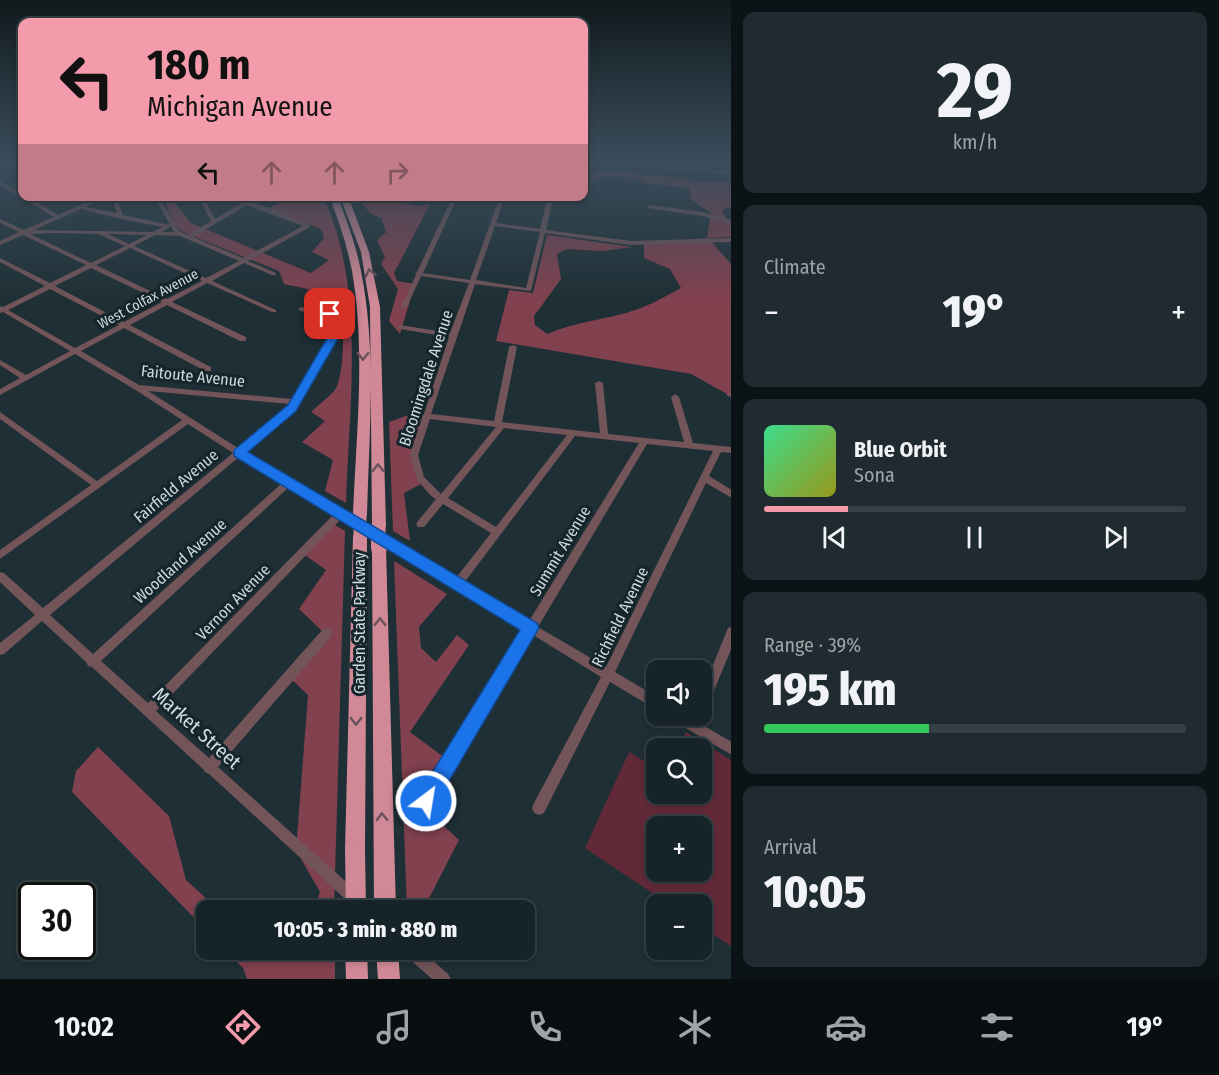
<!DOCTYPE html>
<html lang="en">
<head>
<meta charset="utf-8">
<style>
  body { margin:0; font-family:"Fira Sans Condensed",sans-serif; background:#1f2b30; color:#f1f3f6; height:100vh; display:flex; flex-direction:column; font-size:22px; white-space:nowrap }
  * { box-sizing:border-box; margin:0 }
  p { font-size:20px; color:#9ea4a8 }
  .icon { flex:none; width:33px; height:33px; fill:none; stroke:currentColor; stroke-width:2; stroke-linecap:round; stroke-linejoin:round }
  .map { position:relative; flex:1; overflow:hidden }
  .drawer { display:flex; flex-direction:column; gap:12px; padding:12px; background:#0c1316; width:488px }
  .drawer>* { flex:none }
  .banner { position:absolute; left:18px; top:18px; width:570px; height:183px; border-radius:12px; box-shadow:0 3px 9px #0003,0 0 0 2px #354045; background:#f39aab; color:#111; overflow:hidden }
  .buttons { position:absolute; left:646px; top:660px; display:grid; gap:12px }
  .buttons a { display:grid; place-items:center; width:66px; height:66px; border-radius:12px; background:#162328; box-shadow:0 3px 9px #0003,0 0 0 2px #354045; font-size:30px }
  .speed { position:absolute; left:18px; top:882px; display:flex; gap:12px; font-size:30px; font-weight:700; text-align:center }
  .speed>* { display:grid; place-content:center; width:78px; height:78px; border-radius:50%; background:#162328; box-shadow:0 3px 9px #0003,0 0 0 2px #354045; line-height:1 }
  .speed .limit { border:3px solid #111; border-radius:9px; background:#fff; color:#111 }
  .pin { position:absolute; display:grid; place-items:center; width:51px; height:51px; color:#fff; margin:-26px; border-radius:12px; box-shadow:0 3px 9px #0006 }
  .me { position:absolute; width:66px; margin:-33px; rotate:31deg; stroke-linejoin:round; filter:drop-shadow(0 0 4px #0008) }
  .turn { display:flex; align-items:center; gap:21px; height:126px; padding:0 30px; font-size:27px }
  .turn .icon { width:78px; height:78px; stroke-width:2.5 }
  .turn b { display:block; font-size:42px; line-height:51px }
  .lanes { display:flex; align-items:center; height:57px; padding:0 30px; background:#0003; justify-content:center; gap:30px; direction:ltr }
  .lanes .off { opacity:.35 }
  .big { font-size:45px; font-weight:800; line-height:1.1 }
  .drawer .widget { flex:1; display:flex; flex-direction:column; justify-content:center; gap:9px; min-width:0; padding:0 21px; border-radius:12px; background:#1f2b30 }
  .drawer .dial { align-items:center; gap:0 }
  .dial b { font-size:78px; line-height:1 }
  .song { display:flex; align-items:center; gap:18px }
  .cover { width:72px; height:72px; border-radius:9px; background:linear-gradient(135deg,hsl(150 70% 55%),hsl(60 70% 35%)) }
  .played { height:6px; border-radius:3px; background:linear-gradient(90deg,#f39aab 20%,#354045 20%) }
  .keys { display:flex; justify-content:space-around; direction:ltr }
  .heat { display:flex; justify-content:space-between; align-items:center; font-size:33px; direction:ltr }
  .charge { height:9px; border-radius:4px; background:linear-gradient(90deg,#34c759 39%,#354045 0) }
  .trip { position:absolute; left:196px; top:900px; width:339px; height:60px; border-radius:12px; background:#162328; box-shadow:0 3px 9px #0003,0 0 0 2px #354045; font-weight:800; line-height:60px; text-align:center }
  .tab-bar { display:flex; height:96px; justify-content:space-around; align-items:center; background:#090e10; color:#9ea4a8 }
  .tab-bar .icon { width:42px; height:42px }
  .tab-bar .current { color:#f39aab }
  .tab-bar b { font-size:27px; color:#f1f3f6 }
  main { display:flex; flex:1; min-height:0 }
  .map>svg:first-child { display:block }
  .green { fill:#622a38; fill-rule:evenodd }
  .forest { fill:#81414f }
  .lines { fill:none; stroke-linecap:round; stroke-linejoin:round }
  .minor { fill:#725459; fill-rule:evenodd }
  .highway { fill:#d18997; fill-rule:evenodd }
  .highway-bridge-far2 { stroke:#d18997; stroke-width:13 }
  .highway-bridge-far1 { stroke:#d18997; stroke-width:16 }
  .highway-bridge { stroke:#d18997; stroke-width:20 }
  .oneway { stroke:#69525c }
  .route { fill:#1a73e8; stroke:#114b97; stroke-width:1.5 }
  .labels { text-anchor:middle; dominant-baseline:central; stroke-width:6; stroke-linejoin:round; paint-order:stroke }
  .far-street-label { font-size:14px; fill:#d0dade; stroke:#14252b }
  .street-label { font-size:16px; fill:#d0dade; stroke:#14252b }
  .near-street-label { font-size:20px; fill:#d0dade; stroke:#14252b }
</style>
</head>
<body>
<main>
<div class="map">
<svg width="732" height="979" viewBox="0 0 732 979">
  <rect width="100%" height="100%" fill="#1e2f35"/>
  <path class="green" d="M686,732L731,760V946L702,927V904H669L585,848L629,752L657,769V794H702V748H679ZM657,826H702V872H657Z"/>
  <path class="forest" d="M605,171L683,178L691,181L731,182V208L725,207L722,213L731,224V237L708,238L731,264V394L729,395L691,374L496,341L509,290L533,293L547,235L632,247L602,251L567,249L557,254L561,279L534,316L535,325L547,334C576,321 608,320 638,309C653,304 667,295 681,288L670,269L644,258V243L707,238L711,213L692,200L689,188L643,183L642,179L605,176L584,183V177Z
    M163,197H170L191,223L311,273L329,260L312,252L324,238L321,229L268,209L291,197H323C366,286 349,406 346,503L325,491L333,460L302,442L325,421L311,412C318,405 328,398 335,390C344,377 347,314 336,303C321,290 302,288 284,284L279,271L183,232L175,226Z
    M357,197H382L416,206L430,204L394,273L397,281L415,284L400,334L389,321L398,289L381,264L385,257L377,240L386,232L381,218L370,213Z
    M406,416L424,418L411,453L423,483L404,493L410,541L393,531L389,422Z
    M330,522L345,531L334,910H313L320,892L296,850L308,695L289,677L323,632L299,609L326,570L302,553Z
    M394,561L447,594L419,627L421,648L436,662L457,635L469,645L410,732L449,761L422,806L459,840L423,910H407Z
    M98,747L169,816L186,880L219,910H207V931L72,792L76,771Z
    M225,950H335V979H247L243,968Z"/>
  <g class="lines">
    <path class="minor" d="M599,163H614L732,171V174L601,164Z
      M0,181L22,194V196H27L58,215L99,196H107L86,207L117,213L111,196H116L123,215L170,225L154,196H159L179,231L188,235L211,221L198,196H203L215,219L242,203L215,196C247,196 280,213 310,225V227L248,261L276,273V275H272L244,263L212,281L276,310V312H272L207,283L172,302L246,337V341H240L167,305L130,325L211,367V371H205L124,328L81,351L139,385L292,399L331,333L329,316L301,311L298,309L301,307L334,314L339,333L298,404L292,413L245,452L456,578L491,533L443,504L424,527H418L416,524L418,521L436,499L431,496L417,480L410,455L422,418L421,416L424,414L449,337L400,329L397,327L400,325L450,333L469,283L421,276L407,307L404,309L401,307L416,275L415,274L417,272L453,196H458L423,273L470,280L500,196H505L496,223L540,229L548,196H554L546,230L631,241L732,238V242L631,245L545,233L531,291L475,284L431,414L494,421L509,347L513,345L517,347L502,422L600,433L595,383L599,381L603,383L608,434L684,442L671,397L675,394L679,397L693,443L732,447V453L721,452L709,476L732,490V498L706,483L615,672L657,697V710L610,682L544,813L539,815L534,813L532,808L534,803L601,677L533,635L431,806L426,807L421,806L420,801L421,796L524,630L341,519L156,711L209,758L323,629L327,628L331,629L332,633L331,637L218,767L372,905L374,910H357L209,774L205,772L203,769L92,667L88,666L86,662L42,621L4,654L0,655V643L35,615L0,582V572L4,573L43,608L233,453L188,424L0,559V550L91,485L0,419V412L97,481L182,420L134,389L75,354L0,395V389L20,378L0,365V360L26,375L70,351L3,312L0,313V306L3,307L45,286L0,262V258L50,283L86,265L23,235L0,245V241L19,232L0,223V219L24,230L54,217L0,185ZM247,205L303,226L243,258L193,237ZM81,209L121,219L163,227L153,232L34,230ZM171,226L174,232H162ZM495,226L540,232L526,288L476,280ZM54,233L98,234L125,246L91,263L30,234ZM108,234L147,235L129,244ZM155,235L180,236L239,261L206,278L134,246ZM130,248L202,281L167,299L96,265ZM91,268L162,302L124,322L55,286ZM50,289L119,325L75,348L8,310ZM148,391L289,404L286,409L238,448ZM430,419L496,427L441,494L424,477L418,455ZM504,428L567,435L496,527L448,498ZM575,436L639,443L529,621L464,583ZM647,444L713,451L606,667L538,627ZM239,457L282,483L93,654L50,615ZM289,487L334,514L148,703L101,661Z
      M650,205L702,212L732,220V224L702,216L648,208L647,207Z
      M730,392L732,393V398L726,395Z
      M732,627V647L706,710L702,712V692L728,628Z
      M670,716H687L732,742V755L672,720Z
      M403,950H421L448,974L451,979H432L405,955Z"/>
    <path class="highway" d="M329,196H337C347,221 356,245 361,271C377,351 369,434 367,515L365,519H355L353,515C356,435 366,351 352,271C347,245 339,221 329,196Z
      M340,196H348L369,252L380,307L386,526L384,530H374L372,526L370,307L361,252Z
      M360,530L365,532L367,536L365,850L362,857L355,860L348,857L345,850L353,536L355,532Z
      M379,542L384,544L386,548L396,910H374L372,548L374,544Z
      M345,950H367L368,979H346Z
      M376,950H398L400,979H378Z"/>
    <path class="highway-bridge-far2" d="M360,515V536
      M379,526V540"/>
    <path class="highway-bridge-far1" d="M379,538V548"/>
    <path class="highway-bridge" d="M355,850L356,910"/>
  </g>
  <defs><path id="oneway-chevron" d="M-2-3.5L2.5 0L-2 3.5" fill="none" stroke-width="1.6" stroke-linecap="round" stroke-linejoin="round" transform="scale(1.5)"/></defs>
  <g class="oneway">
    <use href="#oneway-chevron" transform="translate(370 273) rotate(-101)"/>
    <use href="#oneway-chevron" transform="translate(363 356) rotate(91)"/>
    <use href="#oneway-chevron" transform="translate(378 468) rotate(-91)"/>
    <use href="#oneway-chevron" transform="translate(380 622) rotate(-90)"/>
    <use href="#oneway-chevron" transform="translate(356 721) rotate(91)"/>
    <use href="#oneway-chevron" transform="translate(382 817) rotate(-91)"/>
  </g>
  <linearGradient id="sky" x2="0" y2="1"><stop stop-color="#101a1d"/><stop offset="0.54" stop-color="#3b4d5c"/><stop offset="1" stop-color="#3b4d5c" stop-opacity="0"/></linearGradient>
  <rect width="732" height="300" fill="url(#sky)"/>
  <path class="route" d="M330,311L339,317L340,335L296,411L248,452L537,623L539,628L433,808L426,811L419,808L416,801L419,794L520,630L234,456V450L288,405L329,335V318L325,314Z"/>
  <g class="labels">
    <g class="far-street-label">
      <text transform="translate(148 299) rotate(-28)">West Colfax Avenue</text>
    </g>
    <g class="street-label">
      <text transform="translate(193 376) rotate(6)">Faitoute Avenue</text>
      <text transform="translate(426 378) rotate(-72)">Bloomingdale Avenue</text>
      <text transform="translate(176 486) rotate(-40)">Fairfield Avenue</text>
      <text transform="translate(560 551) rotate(-59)">Summit Avenue</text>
      <text transform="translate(180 561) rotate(-42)">Woodland Avenue</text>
      <text transform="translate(233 602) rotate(-46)">Vernon Avenue</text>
      <text transform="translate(620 617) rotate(-64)">Richfield Avenue</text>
      <text transform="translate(359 623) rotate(-90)">Garden State Parkway</text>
    </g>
    <g class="near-street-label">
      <text transform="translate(197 728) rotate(42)">Market Street</text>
    </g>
  </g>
</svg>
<div class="buttons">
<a><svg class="icon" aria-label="sound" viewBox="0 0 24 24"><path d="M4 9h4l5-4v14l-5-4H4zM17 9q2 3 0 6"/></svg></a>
<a><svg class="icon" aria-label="search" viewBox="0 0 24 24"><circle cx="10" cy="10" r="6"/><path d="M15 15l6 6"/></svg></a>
<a>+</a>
<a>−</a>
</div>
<div class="speed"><div class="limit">30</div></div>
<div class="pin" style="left:330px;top:314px;background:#d93025"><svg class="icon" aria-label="arrive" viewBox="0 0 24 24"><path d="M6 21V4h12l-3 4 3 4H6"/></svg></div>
<svg class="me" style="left:426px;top:801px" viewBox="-20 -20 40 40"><circle r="17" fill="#1a73e8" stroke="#fff" stroke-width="3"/><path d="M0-11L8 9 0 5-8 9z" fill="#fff"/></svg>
<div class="trip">10:05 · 3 min · 880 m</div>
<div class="banner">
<div class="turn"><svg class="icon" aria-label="left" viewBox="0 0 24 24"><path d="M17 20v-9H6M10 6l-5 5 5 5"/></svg><div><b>180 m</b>Michigan Avenue</div></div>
<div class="lanes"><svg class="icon" aria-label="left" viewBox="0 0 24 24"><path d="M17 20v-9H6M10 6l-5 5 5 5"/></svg><svg class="icon off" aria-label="ahead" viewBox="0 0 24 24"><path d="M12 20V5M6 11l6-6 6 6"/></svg><svg class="icon off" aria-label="ahead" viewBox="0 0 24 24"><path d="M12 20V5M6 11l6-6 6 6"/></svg><svg class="icon off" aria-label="right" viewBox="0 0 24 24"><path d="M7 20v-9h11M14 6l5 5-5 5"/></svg></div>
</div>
</div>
<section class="drawer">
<div class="widget dial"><b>29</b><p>km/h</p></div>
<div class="widget"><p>Climate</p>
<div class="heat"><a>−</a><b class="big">19°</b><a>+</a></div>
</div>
<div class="widget">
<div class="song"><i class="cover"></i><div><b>Blue Orbit</b><p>Sona</p></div></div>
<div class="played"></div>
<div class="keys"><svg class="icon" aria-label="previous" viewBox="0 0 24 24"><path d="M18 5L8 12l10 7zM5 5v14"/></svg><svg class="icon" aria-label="pause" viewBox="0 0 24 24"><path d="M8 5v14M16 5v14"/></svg><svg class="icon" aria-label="next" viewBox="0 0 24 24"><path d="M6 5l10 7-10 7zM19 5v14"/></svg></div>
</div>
<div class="widget"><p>Range · 39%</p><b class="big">195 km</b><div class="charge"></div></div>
<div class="widget"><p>Arrival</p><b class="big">10:05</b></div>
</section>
</main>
<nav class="tab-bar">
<b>10:02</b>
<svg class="icon current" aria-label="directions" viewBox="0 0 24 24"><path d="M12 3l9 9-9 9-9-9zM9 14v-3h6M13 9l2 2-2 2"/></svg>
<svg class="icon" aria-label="music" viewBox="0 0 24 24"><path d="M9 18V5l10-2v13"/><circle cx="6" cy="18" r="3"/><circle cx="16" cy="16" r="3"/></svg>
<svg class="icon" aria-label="phone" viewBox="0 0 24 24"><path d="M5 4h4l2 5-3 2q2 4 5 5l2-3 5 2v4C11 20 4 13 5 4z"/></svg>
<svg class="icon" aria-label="climate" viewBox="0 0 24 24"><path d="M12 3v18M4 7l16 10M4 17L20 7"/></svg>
<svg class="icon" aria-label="car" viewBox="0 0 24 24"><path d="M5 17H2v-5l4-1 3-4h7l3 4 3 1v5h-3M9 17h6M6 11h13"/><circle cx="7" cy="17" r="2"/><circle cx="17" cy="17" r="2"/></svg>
<svg class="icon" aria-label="filters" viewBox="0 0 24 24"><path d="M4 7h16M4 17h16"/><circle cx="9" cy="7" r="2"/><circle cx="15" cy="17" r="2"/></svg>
<b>19°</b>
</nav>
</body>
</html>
